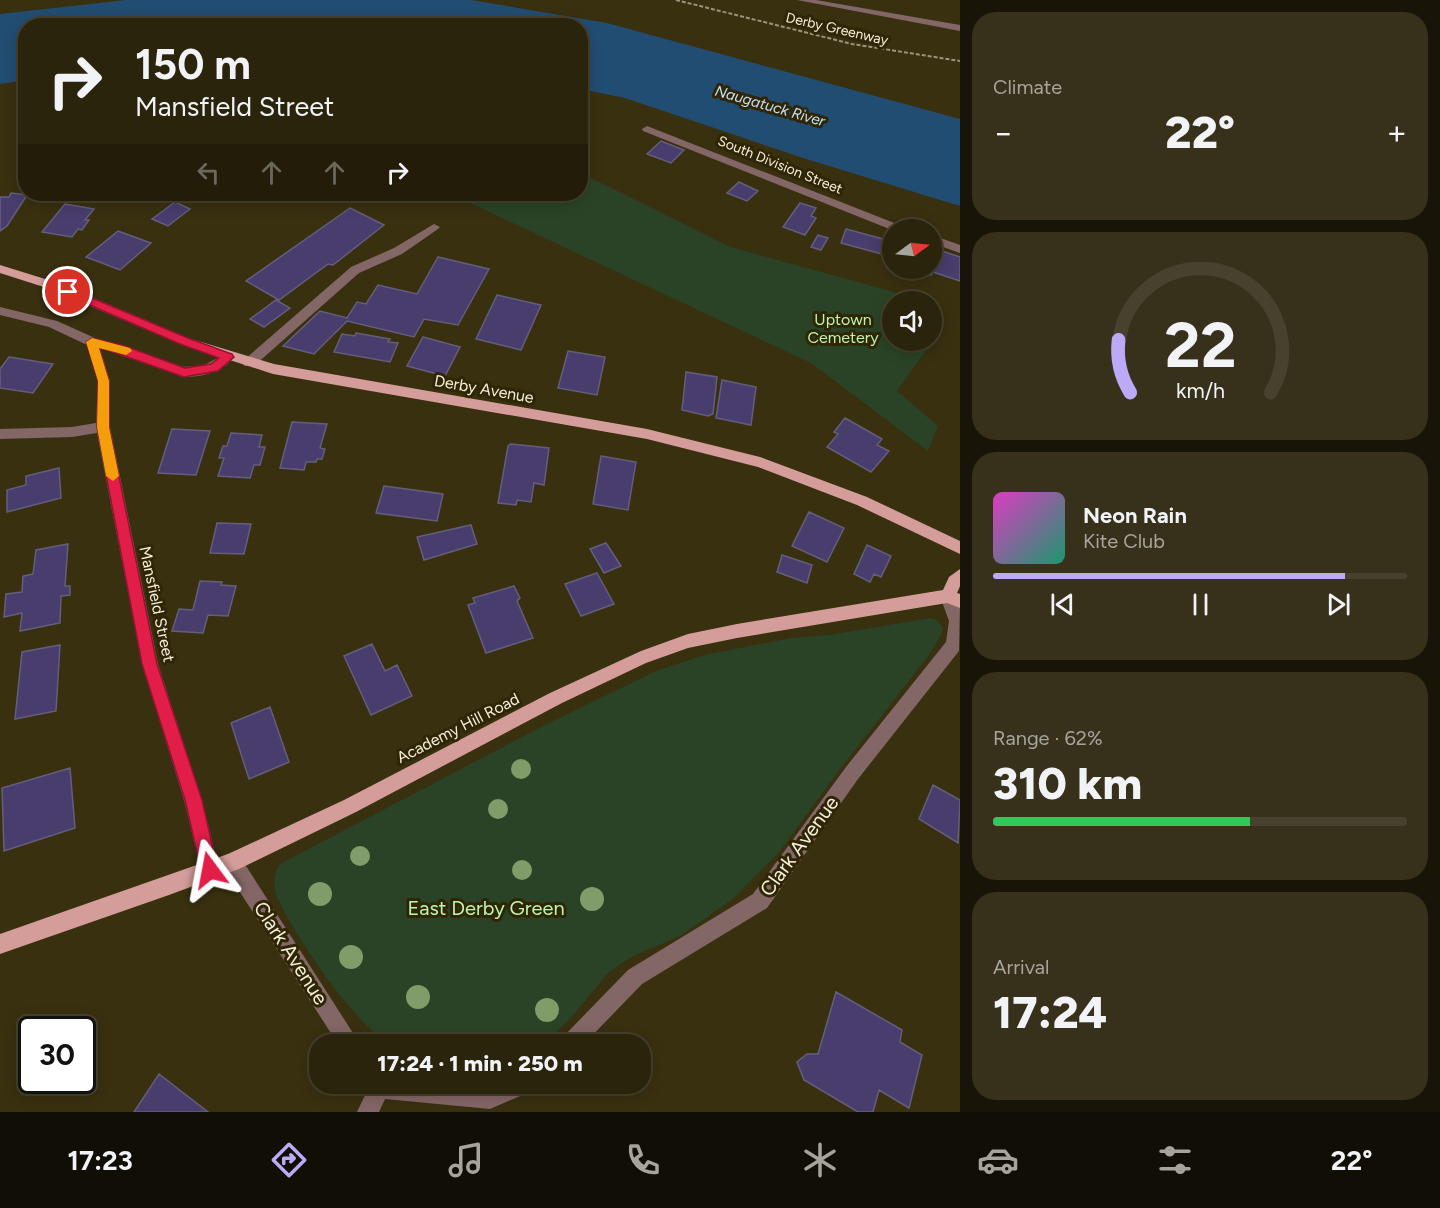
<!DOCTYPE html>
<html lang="en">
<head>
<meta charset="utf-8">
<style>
  body { margin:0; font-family:Figtree,sans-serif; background:#37301a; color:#f1f3f6; height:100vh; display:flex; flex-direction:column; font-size:22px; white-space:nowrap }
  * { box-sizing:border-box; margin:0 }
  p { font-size:20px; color:#a6a49d }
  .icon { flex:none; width:33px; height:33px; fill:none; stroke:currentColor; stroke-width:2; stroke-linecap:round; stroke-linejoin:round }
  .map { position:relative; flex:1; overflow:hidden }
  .side { display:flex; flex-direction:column; gap:12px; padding:12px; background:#181407; width:480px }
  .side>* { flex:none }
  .banner { position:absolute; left:18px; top:18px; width:570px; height:183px; border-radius:24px; box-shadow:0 3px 15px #0003,0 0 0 2px #47412d; background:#2b240c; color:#f1f3f6; overflow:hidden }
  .needle { width:39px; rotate:75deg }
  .tools { position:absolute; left:882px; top:219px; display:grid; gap:12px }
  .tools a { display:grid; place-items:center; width:60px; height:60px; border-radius:50%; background:#2b240c; box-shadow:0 3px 15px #0003,0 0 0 2px #47412d; font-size:30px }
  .speed { position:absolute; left:18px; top:1016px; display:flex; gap:12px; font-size:30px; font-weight:700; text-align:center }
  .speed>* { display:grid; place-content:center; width:78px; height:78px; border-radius:50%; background:#2b240c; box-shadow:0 3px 15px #0003,0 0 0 2px #47412d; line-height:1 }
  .speed .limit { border:3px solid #111; border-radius:9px; background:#fff; color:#111 }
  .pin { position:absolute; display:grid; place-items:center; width:51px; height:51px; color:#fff; margin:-26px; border:3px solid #fff; border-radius:50%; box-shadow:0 2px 6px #0007 }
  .me { position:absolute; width:66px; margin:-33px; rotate:347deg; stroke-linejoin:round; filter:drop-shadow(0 0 4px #0008) }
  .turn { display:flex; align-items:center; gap:21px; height:126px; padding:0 18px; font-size:27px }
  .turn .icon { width:78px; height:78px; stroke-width:2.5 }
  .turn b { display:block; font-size:42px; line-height:51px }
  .lanes { display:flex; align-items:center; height:57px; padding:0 18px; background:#0003; justify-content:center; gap:30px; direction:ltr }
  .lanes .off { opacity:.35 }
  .big { font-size:45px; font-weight:800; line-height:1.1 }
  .side .tile { flex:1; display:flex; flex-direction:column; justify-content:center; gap:9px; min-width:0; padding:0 21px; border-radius:24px; background:#37301a }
  .side .dial { align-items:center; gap:0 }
  .dial svg { height:156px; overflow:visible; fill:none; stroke:#47412d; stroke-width:7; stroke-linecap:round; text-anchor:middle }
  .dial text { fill:#f1f3f6; stroke:none }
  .song { display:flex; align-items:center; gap:18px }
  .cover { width:72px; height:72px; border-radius:9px; background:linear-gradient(135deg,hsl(310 70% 55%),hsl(160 70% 35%)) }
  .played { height:6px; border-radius:3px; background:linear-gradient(90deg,#bbaaf6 85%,#47412d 85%) }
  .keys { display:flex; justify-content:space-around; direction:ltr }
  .heat { display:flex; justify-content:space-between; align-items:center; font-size:33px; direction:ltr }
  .charge { height:9px; border-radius:4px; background:linear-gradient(90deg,#34c759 62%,#47412d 0) }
  .trip { position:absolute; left:309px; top:1034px; width:342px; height:60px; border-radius:24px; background:#2b240c; box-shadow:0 3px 15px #0003,0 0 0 2px #47412d; font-weight:800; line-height:60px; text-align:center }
  .tabs { display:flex; height:96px; justify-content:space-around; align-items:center; background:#110e05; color:#a6a49d }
  .tabs .icon { width:42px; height:42px }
  .tabs .current { color:#bbaaf6 }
  .tabs b { font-size:27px; color:#f1f3f6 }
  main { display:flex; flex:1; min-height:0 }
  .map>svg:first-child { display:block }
  .green { fill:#2a4326 }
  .water { fill:#224d72 }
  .building { fill:#483d6c; stroke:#645e7d; stroke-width:1.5 }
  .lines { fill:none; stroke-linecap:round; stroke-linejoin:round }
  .path { stroke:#9b947b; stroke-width:2; stroke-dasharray:4 2; stroke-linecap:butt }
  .minor { fill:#836766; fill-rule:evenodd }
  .major { fill:#d49d9a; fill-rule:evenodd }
  .tree { fill:#809c68 }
  .route { fill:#e11d48; stroke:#92132f; stroke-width:1.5 }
  .slow { fill:#f59e0b }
  .labels { text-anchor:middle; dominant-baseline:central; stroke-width:6; stroke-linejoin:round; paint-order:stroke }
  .far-street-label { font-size:14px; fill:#f5efdd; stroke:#2f2606 }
  .far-water-label { font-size:15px; font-style:italic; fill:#c7e0f9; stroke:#2f2606 }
  .park-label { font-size:16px; fill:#bbf5b0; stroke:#2f2606 }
  .street-label { font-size:16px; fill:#f5efdd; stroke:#2f2606 }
  .near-street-label { font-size:20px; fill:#f5efdd; stroke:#2f2606 }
  .near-park-label { font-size:20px; fill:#bbf5b0; stroke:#2f2606 }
</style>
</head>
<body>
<main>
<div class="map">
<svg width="960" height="1112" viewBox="0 0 960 1112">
  <rect width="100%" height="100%" fill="#393010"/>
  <path class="green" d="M581,173L730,247L905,295L912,301L892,302V340H932V319L942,328L897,391L938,426L928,451L811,363L451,194H580Z
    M930,618L937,620L943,628L941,635L929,655L834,777L780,851L734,898L680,936L631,957L608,973L570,1019L543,1044H389C351,1020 295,936 276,895C274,882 273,875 280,864L543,726L656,671L705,655L791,638L829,635Z"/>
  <path class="water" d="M126,0H471L607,23L960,119V206L803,158L625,98L581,89L580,26H26L25,80L0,84V14Z"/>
  <path class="building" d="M661,141L684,150L671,163L647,154Z
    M739,182L758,191L747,201L727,193Z
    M11,193L27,195L7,226L0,231V197H9Z
    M63,194H83L76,202L58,199Z
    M175,202L190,209L168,226L152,219Z
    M800,203L816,208L811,216L816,218L805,235L783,227Z
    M65,204L94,209L85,220H89L82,230L78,229L72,237L42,232Z
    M350,208L384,225L333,265L328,264L279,300L246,281Z
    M846,229L887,240L882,254L841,243Z
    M118,231L151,243L120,270L86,257Z
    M818,235L828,238L821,250L811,247Z
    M942,251L960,257V281L933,272L931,275L910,268H932V256L937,258L934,268Z
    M438,257L489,269L458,325L424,319L414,337L347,321L314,354L283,346L320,311L347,318L357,302L366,304L378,285L417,294Z
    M497,295L541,305L521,350L476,339Z
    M276,300L290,308L264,327L250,319Z
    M356,333L390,339L388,342L398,343L390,362L334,352L342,334L355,336Z
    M423,337L460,347L445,376L407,366Z
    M568,351L605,357L597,395L558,388Z
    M9,357L53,364L33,393L0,388V369Z
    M686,372L717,377L713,414L708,416L682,410Z
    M722,380L756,387L751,425L716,418Z
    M845,418L882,439L877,445L889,451L871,472L827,447L838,434L834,432Z
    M292,422L327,424L320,448L325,449L322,459H317L316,462H306L304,470L280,468Z
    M172,429L210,431L196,475L158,473Z
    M231,433L262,435L259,447H265L260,465H254L250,478L218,476L224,458H219L223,446H227Z
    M511,444L549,448L544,485L534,483L531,502L517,500L516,505L498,503L508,446Z
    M601,456L636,462L628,510L593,504Z
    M59,468L61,498L7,512V490L26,485V476Z
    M384,486L443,494L437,521L376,513Z
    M809,512L844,528L827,562L792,546Z
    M217,523L251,524L244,554L210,553Z
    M471,525L477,544L424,560L417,537Z
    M606,543L621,566L604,573L590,549Z
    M68,544L65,586H70V595L61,596L60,623L20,631L22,613L4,617L6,594L22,592L23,576L33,574L36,550Z
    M867,545L891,556L881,577L874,574L870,582L854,574Z
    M782,555L812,565L807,583L777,572Z
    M597,573L614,604L581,616L565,584Z
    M200,581L222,582L221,585L236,586L228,616L208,615L203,633L172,631L179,609L193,610Z
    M514,586L520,598L517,601L533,638L486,653L468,605L475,603L473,598Z
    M372,644L385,671L397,665L412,696L371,715L344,656Z
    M60,645L56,711L15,719L22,652Z
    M270,707L289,762L249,779L231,723Z
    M70,768L75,828L4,851L2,788Z
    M933,785L960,800L958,843L919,819Z
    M836,992L902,1030L900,1042L922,1055L909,1108L879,1090L873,1112H858L804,1080L797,1062L807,1054H818Z
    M159,1074L208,1112H134Z"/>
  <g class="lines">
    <path class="path" d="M676,0L852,44L960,61"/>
    <path class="minor" d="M797,0H816L960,25V31Z
      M647,126L907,228L908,230H892L643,131L642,129Z
      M434,224L440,227L438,229L402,254L359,273L254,366H244L243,363L244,360L351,267L394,248Z
      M932,235L960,245V253L932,243Z
      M0,307L57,321L95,338L125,346L178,367L202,366L228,353L234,357C223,372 201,377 184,377L100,348L110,381V427L158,664L202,800L219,869L217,876L210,878L203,876L201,869L184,800L142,664L97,433L72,437L0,439V429L72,427L96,423L98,381L87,345L49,327L0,315Z
      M948,589L953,591L960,605L959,651L858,779L767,908L642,984L584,1044H560L563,1037L628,970L753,894L846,767L946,642L949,621L940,596L943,591Z
      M232,853L239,855L360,1044H338L225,869L223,862L225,855Z
      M365,1083H442L490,1087L501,1083H538L534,1090L490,1109L385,1099L379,1112H357L368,1089Z"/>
    <path class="major" d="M0,265L58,283L188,338L274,364L647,429L760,457L867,497L960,541V554L857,505L758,467L647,439L273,374L180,344L50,289L0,273Z
      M960,569V586L957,593L960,594V608L947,603L737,638L688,648L646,663L562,703L356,812L239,869L169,895L0,954V934L228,854L344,800L550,693L641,651L688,634L737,624L943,590L949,577Z"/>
  </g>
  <g class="tree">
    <circle cx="521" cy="769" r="10"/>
    <circle cx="498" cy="809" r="10"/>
    <circle cx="360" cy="856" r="10"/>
    <circle cx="522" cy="870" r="10"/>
    <circle cx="320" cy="894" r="12"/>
    <circle cx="592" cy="899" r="12"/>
    <circle cx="351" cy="957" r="12"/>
    <circle cx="418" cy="997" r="12"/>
    <circle cx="547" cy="1010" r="12"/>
  </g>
  <path class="route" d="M68,288L188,338L232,354L234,357L218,371L184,377L99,347L109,381V427L157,664L202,800L218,870L216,876L210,878L204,876L201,870L185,800L142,664L97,427L98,381L86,342L92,338L125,346L185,368L211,364L219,358L180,344L64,294V289Z"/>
  <path class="slow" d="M92,338L130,348L132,351L126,355L99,348L109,381V427L119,476L113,481L106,476L97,427L98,381L86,342Z"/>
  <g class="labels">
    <g class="far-street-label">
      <text transform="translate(837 29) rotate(13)">Derby Greenway</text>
      <text transform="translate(780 165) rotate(22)">South Division Street</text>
    </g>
    <g class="far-water-label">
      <text transform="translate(770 106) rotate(16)">Naugatuck River</text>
    </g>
    <g class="park-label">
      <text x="843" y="319">Uptown<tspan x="843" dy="18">Cemetery</tspan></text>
    </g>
    <g class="street-label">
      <text transform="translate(484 389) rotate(10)">Derby Avenue</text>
      <text transform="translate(157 604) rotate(78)">Mansfield Street</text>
      <text transform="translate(458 728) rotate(-27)">Academy Hill Road</text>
    </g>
    <g class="near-street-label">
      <text transform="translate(799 846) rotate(-54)">Clark Avenue</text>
      <text transform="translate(291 953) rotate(57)">Clark Avenue</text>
    </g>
    <g class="near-park-label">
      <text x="486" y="908">East Derby Green</text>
    </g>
  </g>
</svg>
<div class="tools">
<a><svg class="needle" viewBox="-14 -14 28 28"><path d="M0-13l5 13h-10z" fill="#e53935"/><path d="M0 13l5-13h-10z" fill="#a6a49d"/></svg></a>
<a><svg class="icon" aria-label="sound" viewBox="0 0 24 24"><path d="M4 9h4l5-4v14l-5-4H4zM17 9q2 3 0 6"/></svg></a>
</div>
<div class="speed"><div class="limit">30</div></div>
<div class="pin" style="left:68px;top:292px;background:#d93025"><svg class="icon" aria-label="arrive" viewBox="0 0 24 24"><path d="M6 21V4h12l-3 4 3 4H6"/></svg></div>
<svg class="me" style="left:210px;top:870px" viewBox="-20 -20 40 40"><path d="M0-17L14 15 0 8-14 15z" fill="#e11d48" stroke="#fff" stroke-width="4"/></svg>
<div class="trip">17:24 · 1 min · 250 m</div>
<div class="banner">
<div class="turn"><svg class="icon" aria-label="right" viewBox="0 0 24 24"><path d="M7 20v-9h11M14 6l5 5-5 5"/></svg><div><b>150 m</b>Mansfield Street</div></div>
<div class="lanes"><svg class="icon off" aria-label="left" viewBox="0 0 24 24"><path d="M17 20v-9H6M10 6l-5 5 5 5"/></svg><svg class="icon off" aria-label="ahead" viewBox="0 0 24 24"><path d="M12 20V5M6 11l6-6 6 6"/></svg><svg class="icon off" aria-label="ahead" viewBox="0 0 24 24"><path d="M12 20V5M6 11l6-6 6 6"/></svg><svg class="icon" aria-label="right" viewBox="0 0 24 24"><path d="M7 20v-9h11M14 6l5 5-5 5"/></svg></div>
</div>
</div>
<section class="side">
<div class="tile"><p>Climate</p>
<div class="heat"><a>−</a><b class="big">22°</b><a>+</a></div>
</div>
<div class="tile dial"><svg viewBox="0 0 100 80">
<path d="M14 69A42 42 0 1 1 86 69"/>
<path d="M14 69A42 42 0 0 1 8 42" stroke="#bbaaf6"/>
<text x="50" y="56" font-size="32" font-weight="700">22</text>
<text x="50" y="72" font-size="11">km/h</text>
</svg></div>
<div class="tile">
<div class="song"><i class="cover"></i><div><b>Neon Rain</b><p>Kite Club</p></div></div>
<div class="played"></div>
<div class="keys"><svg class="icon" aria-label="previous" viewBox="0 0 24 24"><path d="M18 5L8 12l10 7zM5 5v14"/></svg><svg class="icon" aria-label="pause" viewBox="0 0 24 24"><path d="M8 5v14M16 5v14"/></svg><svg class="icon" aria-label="next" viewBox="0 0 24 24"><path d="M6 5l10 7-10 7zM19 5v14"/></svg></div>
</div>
<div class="tile"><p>Range · 62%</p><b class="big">310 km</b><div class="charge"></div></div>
<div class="tile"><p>Arrival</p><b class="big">17:24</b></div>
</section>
</main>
<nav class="tabs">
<b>17:23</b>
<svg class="icon current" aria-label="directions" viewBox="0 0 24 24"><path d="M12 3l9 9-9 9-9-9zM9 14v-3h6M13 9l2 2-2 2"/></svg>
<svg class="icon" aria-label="music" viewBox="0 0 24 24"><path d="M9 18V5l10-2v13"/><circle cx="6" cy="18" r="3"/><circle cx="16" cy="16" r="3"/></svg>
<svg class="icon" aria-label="phone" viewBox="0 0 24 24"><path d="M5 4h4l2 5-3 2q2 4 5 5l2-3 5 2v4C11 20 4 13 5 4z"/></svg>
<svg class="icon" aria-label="climate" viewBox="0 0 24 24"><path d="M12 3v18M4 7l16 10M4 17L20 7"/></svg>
<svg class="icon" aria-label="car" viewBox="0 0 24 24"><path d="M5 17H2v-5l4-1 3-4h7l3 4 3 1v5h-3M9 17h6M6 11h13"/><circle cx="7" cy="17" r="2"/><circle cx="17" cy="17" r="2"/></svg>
<svg class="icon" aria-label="filters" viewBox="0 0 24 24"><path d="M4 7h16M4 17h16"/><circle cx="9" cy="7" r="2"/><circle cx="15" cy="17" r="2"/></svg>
<b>22°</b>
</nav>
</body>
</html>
